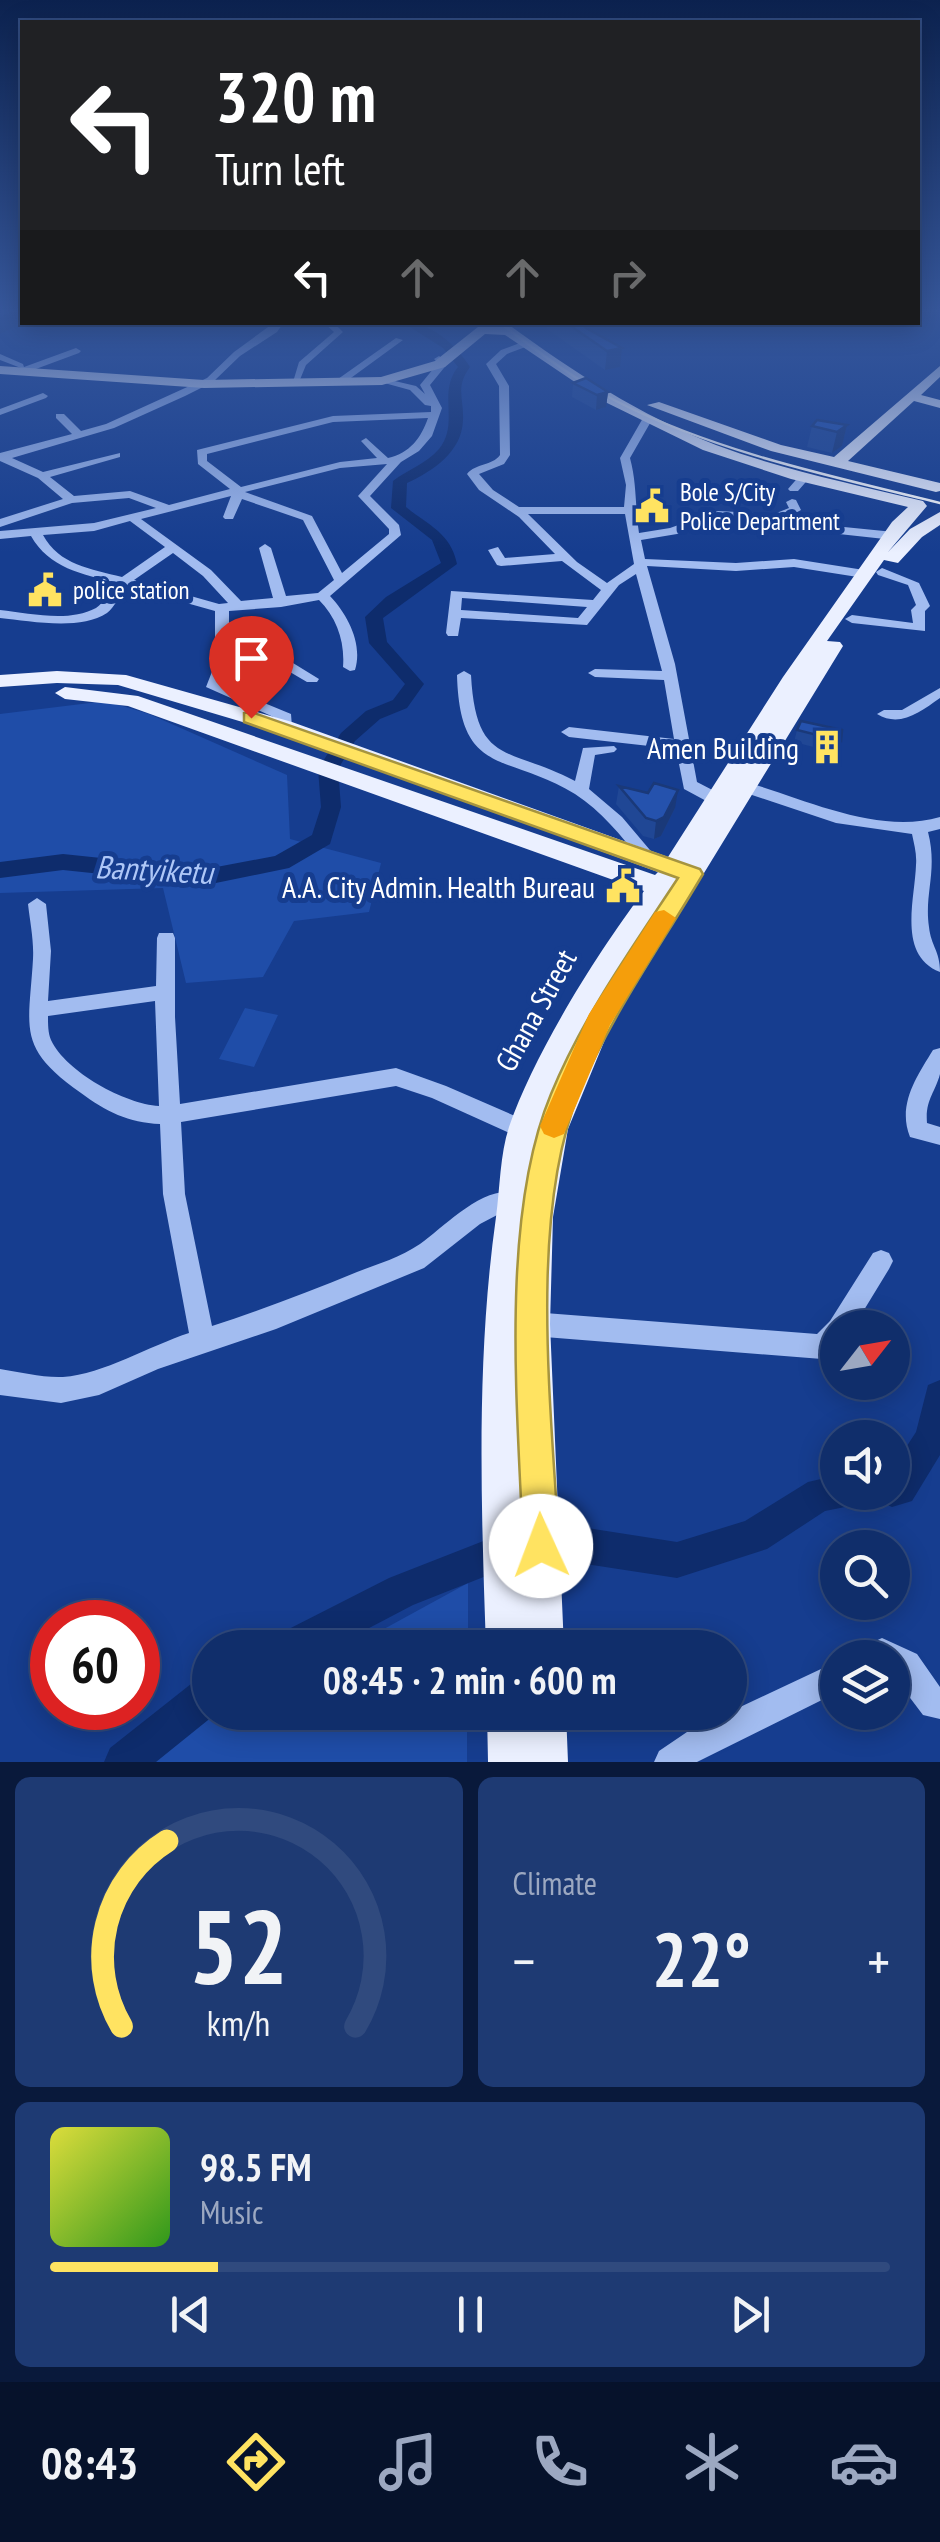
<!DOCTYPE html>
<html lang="en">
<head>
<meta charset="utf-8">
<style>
  body { margin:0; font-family:"PT Sans Narrow",sans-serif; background:#1e3a73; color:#f1f3f6; height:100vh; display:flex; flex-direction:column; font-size:38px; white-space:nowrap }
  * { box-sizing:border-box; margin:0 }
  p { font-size:32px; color:#9ca8c1 }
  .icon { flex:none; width:55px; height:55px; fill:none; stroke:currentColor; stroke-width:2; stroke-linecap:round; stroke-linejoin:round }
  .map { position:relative; height:1762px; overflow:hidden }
  .details { display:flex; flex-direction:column; gap:15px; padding:15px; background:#09193b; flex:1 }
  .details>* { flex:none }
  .banner { position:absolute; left:20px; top:20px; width:900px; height:305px; border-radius:0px; box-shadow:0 5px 25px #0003,0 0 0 2px #304a7e; background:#202124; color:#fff; overflow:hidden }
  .needle { width:65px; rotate:59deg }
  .fabs { position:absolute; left:820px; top:1310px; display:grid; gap:20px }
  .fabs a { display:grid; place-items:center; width:90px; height:90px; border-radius:50%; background:#102e6b; box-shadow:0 5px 25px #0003,0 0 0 2px #304a7e; font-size:50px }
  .speed { position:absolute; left:30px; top:1600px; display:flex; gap:20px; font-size:50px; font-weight:700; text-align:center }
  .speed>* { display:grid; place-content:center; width:130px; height:130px; border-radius:50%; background:#102e6b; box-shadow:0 5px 25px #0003,0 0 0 2px #304a7e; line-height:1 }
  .speed .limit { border:15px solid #d22; background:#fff; color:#111 }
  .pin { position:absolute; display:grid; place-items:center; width:85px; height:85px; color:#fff; margin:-102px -42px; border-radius:50% 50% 50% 0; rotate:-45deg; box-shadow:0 0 10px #0007 }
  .pin .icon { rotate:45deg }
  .me { position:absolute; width:110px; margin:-55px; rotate:358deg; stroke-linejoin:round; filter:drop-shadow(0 0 8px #0008) }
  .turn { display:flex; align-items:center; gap:35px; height:210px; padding:0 30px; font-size:45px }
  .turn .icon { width:130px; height:130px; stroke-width:2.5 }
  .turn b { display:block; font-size:70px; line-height:85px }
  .lanes { display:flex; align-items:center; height:95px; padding:0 30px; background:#0003; justify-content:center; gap:50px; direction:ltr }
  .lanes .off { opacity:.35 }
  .big { font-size:75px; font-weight:700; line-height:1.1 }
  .details .tile { flex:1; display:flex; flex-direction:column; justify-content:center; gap:15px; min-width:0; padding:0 35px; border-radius:15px; background:#1e3a73 }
  .details .dial { align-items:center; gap:0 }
  .dial svg { height:260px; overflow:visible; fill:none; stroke:#304a7e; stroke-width:7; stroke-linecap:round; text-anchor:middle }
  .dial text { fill:#f1f3f6; stroke:none }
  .song { display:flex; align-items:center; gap:30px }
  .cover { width:120px; height:120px; border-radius:15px; background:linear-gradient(135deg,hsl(60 70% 55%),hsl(110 70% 35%)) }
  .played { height:10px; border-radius:5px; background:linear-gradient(90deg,#ffe361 20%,#304a7e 20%) }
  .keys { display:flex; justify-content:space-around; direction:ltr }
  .heat { display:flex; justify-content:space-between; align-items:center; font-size:55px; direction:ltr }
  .details .tiles { flex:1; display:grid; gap:15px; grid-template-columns:1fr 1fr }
  .tile:last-child { grid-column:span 2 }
  .trip { position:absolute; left:192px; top:1630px; width:555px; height:100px; border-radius:50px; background:#102e6b; box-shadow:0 5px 25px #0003,0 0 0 2px #304a7e; font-weight:700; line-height:100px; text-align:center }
  .tab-bar { display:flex; height:160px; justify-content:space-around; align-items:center; background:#06122b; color:#9ca8c1 }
  .tab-bar .icon { width:70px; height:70px }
  .tab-bar .current { color:#ffe361 }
  .tab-bar b { font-size:45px; color:#f1f3f6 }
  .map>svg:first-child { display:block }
  .green { fill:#1f4da8 }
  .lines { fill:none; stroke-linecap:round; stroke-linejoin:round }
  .river { fill:#0e2c6c; fill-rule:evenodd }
  .minor { fill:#a2bcf0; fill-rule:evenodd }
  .major { fill:#ebf0ff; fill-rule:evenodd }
  .tram { stroke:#fff; stroke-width:2.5 }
  .wall { fill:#204795 }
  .shaded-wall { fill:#1a3979 }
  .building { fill:#2552ad; stroke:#1a3979; stroke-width:2.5 }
  .route { fill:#ffe361; stroke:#a6943f; stroke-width:2.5 }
  .slow { fill:#f59e0b }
  .labels { text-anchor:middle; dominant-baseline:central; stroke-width:10; stroke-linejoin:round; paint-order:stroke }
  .far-poi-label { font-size:25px; fill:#fff; stroke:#163d8f; text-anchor:start }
  .poi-label { font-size:30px; fill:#fff; stroke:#163d8f; text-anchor:end }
  .street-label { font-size:30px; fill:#fff; stroke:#163d8f }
  .water-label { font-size:32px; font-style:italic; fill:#aec7f7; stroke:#163d8f }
</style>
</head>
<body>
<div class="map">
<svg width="940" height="1762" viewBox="0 0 940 1762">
  <rect width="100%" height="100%" fill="#163d8f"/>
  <path class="green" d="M106,701L149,714L287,775L290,839L381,863L369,912L294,921L263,977L186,983L163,888L0,893V714Z
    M245,1008L278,1015L254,1067L219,1059Z
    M468,1583V1647H351Z
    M210,1711L467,1713V1762H144Z"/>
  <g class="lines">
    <path class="river" d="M402,322C430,322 455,343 470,367C455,387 464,398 463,420C462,452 433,471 407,483L406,507C428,525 451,533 457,564L383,618L387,642L424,684L407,708L380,719L355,741L338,769L341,807L330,844L289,868L206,885L63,870L0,878V862L63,854L206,869L275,856L312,835L321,807L318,769L341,733L366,711L393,700L405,684L369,643L365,617L386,597L441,563L432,540L391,508L393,481C407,470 426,464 439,449C460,423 437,393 458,367L443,348Z
      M940,1380V1455L912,1501L892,1507L880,1502L876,1492H892V1469L916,1432L928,1385Z
      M838,1475V1492H865L860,1504L825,1511L767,1549L677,1578L527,1555L511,1566L413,1605L331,1648H271L277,1635L389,1578L486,1540L523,1518L677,1542L745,1521L808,1482Z
      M210,1674V1712H218L156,1762H104L110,1748L196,1680Z"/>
    <path class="minor" d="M275,322H284L277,332L240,356L213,382L185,396L114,428L12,458L43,472L120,453V457L50,477L74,496L130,491L169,505L230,489L198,464L197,450L333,416L431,412V406L425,405L410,390L377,381L382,378L416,386L425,394L420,385L438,363L434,359L439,356L448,363L430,385L442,408L432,436L419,451L401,462L370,496L399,525L401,535L330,596C348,615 363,644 355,670L350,671L343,667C345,642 337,618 319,600L281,607L229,611V644H262L319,679L317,682H307L254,651L229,652V664L221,685L291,714L292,727L284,732L276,727L278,719L206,687L215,664V611L126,586C121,594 114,608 107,613C80,631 30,621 0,618V610C29,613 68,623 96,608C104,603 110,591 116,583C82,574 49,568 31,536L0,539V531L94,523L156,508L129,498L72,503L0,527V519L63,499L38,478L0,461V453L72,434L56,418V414H64L81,431L106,424L207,378L234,352ZM428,418C421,438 410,453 388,458L366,438L361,441L377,458L340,462L241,487L207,461V454L333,422ZM387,464L358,496L389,529V534L342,573L312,516L245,492L340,468ZM231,496L223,517L225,519H233L242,499L303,520L334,580L318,593L286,596L271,548L265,544L259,548L273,598L241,601L211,570L141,519ZM130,521L165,547L122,577C91,569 59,565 43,535L94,531ZM173,553L203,576L228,603L219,604L134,580Z
      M323,322H333L343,332L306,365L299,382H293L299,362L334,332Z
      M396,338L403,340L344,383H338V379Z
      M525,341L528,346L507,354L496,364L509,386L510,455L504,464L479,474L493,490L519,507H624L626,485L620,458L643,418L648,415L653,418L630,458C637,484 635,507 639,533L670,528L718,511L774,514L789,508L786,502L792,499L796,500L801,510L788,517L804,523L894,532L900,536L894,540L802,530L778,521L719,519L677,534L641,540L645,559L736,563L794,559L864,570L870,574L864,578L794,567L736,571L647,566L675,664L697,782L722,795L724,799L722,803H710L684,789L676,749L569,737L561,732L569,727L674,739L664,680L595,677L588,673L595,669L662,671L636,574L619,585L587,625L461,618L458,636H448L446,633L451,591L593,600L601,590L562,561L501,566L497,565L488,550L498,547L505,558L555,554L519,517L479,490L467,474C476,463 492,466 500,455L499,386L486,364L501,350ZM528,514H625L634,564L607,583L577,562ZM462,598L587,607L578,618L461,610Z
      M76,348L81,351L79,353L25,373L21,368L0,360V354L23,364L24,367Z
      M43,393L48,396L46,398L0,415V409Z
      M801,474L811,476L798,491H790L788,489Z
      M882,568L919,583L930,606L925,611V631L852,623L845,619L852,615L913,623L911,610L916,605L908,585L878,575L876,572Z
      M464,671L471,675C476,767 509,746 575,781L583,748L614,746L617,749L614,752L595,755L589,789L622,817L655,856L652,860H640C622,836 601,811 575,794C506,752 460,778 457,675Z
      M940,688V698C920,712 900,728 877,714L884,710H902Z
      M746,782C805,799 878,835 940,817V829L928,832C938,871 924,893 929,927C931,946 940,951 940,972C897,955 915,899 916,865C917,854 914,844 912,834L836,823L740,791L738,787Z
      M37,898L46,904L51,951L48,1001L156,986L157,938L159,933H173L175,938V1017L180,1104L396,1068L446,1086L531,1123L534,1130L531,1137L523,1139L432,1098L396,1086L181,1122L185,1194L212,1326C261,1310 309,1292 357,1272C378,1264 401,1257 420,1244C444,1227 487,1181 519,1194L522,1201L519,1208L499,1214L480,1224L424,1268L276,1329L158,1369L99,1395L61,1403L0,1395V1369C20,1372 43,1378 63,1377C104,1374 149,1346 189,1333L163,1194L160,1124C129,1123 105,1111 81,1093C16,1047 29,1029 33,959C34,940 30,922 28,904ZM155,1001L159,1106C125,1104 66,1072 51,1040C48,1033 48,1024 48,1016Z
      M940,1048C940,1055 940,1066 940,1074C935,1093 925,1100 927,1123L940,1127V1145L910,1137C897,1105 917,1076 933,1050Z
      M881,1250L889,1253L893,1261L889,1269L853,1328H838V1349L822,1359L532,1336L523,1333L520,1324L523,1315L532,1312L817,1334L830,1321L873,1253Z
      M882,1638L917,1654L940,1687V1719L923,1715L892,1674V1658H858L862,1647Z
      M838,1661V1692L697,1762H654L659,1751L687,1732Z"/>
    <path class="major" d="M490,322H505C571,370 639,415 716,445C783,470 853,484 923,501L927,506L888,552L910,529L940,512V525L922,537L898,563L884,560L827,641L840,642L843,646L611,1025L568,1129L553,1217L550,1324L564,1648H486C481,1504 476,1359 496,1217C500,1188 500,1154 509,1127C534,1054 597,953 644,891L128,706L65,699L55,693L65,687L138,696L655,875L658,872L276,732L118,685L57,683L0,687V675L57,671L126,675L292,722L668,857L783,677L892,522L908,507L791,479L703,450L603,401L505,335L485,334L445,367L382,385L204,388L0,374V366L204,380L381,377L435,361L478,327H495Z
      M940,366V377L921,395L940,400V408L914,401L848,461L940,483V491L936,492L771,451L647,405L659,402L781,445L834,457Z
      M487,1712H566L568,1762H488Z"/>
    <path class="tram" d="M499,322C537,351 576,381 620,403C720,453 831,476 940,503"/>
  </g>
  <path class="wall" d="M547,322H580L620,367L605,370L547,329Z
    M573,383L608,392L606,407L596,410L572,397Z
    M847,425L842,446L832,453L807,447L812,426Z
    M797,730L841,741L837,753L794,742Z
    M619,786L675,808L661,836L654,839L643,836L616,804Z"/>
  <path class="shaded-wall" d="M22,308V322H25L0,334V318Z
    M622,348L620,367L605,370L607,351Z
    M608,392L606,407L596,410L597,395Z
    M847,425L842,446L832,453L837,432Z
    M678,790L675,808L661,836L654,839L656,821Z"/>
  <path class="building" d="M0,307H22V308L0,318Z
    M565,322H580L586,328L622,348L607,351Z
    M586,378L608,392L597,395L573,383Z
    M817,420L847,425L837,432L812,426Z
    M801,721L842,730L841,741L797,730Z
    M654,783L678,790L664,817L656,821L646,818L619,786L648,793Z"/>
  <linearGradient id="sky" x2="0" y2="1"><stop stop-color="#0c224f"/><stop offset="0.56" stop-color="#36579b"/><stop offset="1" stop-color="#36579b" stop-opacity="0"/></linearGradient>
  <rect width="940" height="553" fill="url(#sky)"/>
  <path class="route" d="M251,712L700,869L703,874C660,947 611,1015 579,1093C528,1216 552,1414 559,1546L554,1559L541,1565L528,1559L523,1546C518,1412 499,1219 551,1094C583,1016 632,948 678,878L244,722V713Z"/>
  <path class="slow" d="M664,910L676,918L610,1025L564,1134L554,1138L544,1134L540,1126L589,1014L655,912Z"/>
  <defs>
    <g id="civic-bare" transform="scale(2.7)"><path d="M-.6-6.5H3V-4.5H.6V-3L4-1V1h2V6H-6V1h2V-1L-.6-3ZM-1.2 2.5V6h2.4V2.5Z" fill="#ffe361" stroke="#163d8f" stroke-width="2.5" paint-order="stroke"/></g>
    <g id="building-bare" transform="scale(2.7)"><path d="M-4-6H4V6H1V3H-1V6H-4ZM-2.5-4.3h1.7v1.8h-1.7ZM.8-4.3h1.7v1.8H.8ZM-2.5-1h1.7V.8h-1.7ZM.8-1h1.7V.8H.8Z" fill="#ffe361" stroke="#163d8f" stroke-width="2.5" paint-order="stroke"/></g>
  </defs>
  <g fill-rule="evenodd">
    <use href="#civic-bare" x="652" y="506"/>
    <use href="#civic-bare" x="45" y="590"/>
    <use href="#building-bare" x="827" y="747"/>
    <use href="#civic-bare" x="623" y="886"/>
  </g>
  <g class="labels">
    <g class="far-poi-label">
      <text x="680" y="492">Bole S/City<tspan x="680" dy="29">Police Department</tspan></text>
      <text x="73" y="590">police station</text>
    </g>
    <g class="poi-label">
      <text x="799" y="747">Amen Building</text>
      <text x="595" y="886">A.A. City Admin. Health Bureau</text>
    </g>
    <g class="street-label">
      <text transform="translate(535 1010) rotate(-61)">Ghana Street</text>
    </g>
    <g class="water-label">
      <text transform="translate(154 869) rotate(3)">Bantyiketu</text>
    </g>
  </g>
</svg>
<div class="fabs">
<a><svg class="needle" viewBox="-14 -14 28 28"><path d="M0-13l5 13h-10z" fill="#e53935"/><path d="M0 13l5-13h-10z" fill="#9ca8c1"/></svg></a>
<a><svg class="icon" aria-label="sound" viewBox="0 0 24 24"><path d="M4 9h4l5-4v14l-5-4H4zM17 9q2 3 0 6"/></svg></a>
<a><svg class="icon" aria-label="search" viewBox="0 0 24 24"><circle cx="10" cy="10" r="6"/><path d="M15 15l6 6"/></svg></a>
<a><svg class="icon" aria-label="layers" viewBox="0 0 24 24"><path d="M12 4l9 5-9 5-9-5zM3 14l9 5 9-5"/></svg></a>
</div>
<div class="speed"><div class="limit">60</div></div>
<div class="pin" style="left:251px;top:718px;background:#d93025"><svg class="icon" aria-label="arrive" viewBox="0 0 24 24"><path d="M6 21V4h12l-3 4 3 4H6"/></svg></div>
<svg class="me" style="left:541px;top:1546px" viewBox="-20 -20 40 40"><circle r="19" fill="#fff"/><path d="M0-13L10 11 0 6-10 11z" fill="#ffe361"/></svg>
<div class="trip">08:45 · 2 min · 600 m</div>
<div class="banner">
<div class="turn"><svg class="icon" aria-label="left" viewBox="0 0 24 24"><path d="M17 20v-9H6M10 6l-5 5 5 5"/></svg><div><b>320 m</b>Turn left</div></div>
<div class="lanes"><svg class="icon" aria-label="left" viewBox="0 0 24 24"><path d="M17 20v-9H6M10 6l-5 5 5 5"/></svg><svg class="icon off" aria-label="ahead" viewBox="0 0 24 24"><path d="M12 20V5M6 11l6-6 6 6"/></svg><svg class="icon off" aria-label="ahead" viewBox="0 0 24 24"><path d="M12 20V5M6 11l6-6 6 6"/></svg><svg class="icon off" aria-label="right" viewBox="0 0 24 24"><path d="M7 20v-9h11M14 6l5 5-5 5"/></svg></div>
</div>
</div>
<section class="details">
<div class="tiles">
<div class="tile dial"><svg viewBox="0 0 100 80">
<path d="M14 69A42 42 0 1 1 86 69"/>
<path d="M14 69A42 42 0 0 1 28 12" stroke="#ffe361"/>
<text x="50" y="56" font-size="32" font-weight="700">52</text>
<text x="50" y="72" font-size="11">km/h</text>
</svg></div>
<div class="tile"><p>Climate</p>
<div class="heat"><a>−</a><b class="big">22°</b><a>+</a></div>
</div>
<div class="tile">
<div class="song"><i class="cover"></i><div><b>98.5 FM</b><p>Music</p></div></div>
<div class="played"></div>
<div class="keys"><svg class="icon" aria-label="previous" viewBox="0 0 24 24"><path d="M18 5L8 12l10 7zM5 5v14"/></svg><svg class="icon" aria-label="pause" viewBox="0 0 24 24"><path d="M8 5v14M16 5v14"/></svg><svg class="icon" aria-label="next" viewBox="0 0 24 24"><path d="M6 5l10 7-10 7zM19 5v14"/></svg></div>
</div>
</div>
</section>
<nav class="tab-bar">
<b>08:43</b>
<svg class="icon current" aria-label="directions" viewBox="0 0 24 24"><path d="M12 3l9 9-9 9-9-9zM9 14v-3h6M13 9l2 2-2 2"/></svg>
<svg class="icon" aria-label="music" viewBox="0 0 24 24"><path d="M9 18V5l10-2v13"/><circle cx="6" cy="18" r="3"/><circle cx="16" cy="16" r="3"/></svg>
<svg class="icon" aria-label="phone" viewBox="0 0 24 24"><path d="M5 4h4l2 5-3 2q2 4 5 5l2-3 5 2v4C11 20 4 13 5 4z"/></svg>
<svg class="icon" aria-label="climate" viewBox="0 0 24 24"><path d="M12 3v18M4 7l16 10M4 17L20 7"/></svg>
<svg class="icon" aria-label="car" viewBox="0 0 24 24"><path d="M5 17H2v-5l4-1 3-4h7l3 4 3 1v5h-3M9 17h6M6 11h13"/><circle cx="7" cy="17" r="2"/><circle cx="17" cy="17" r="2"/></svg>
</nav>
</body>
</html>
